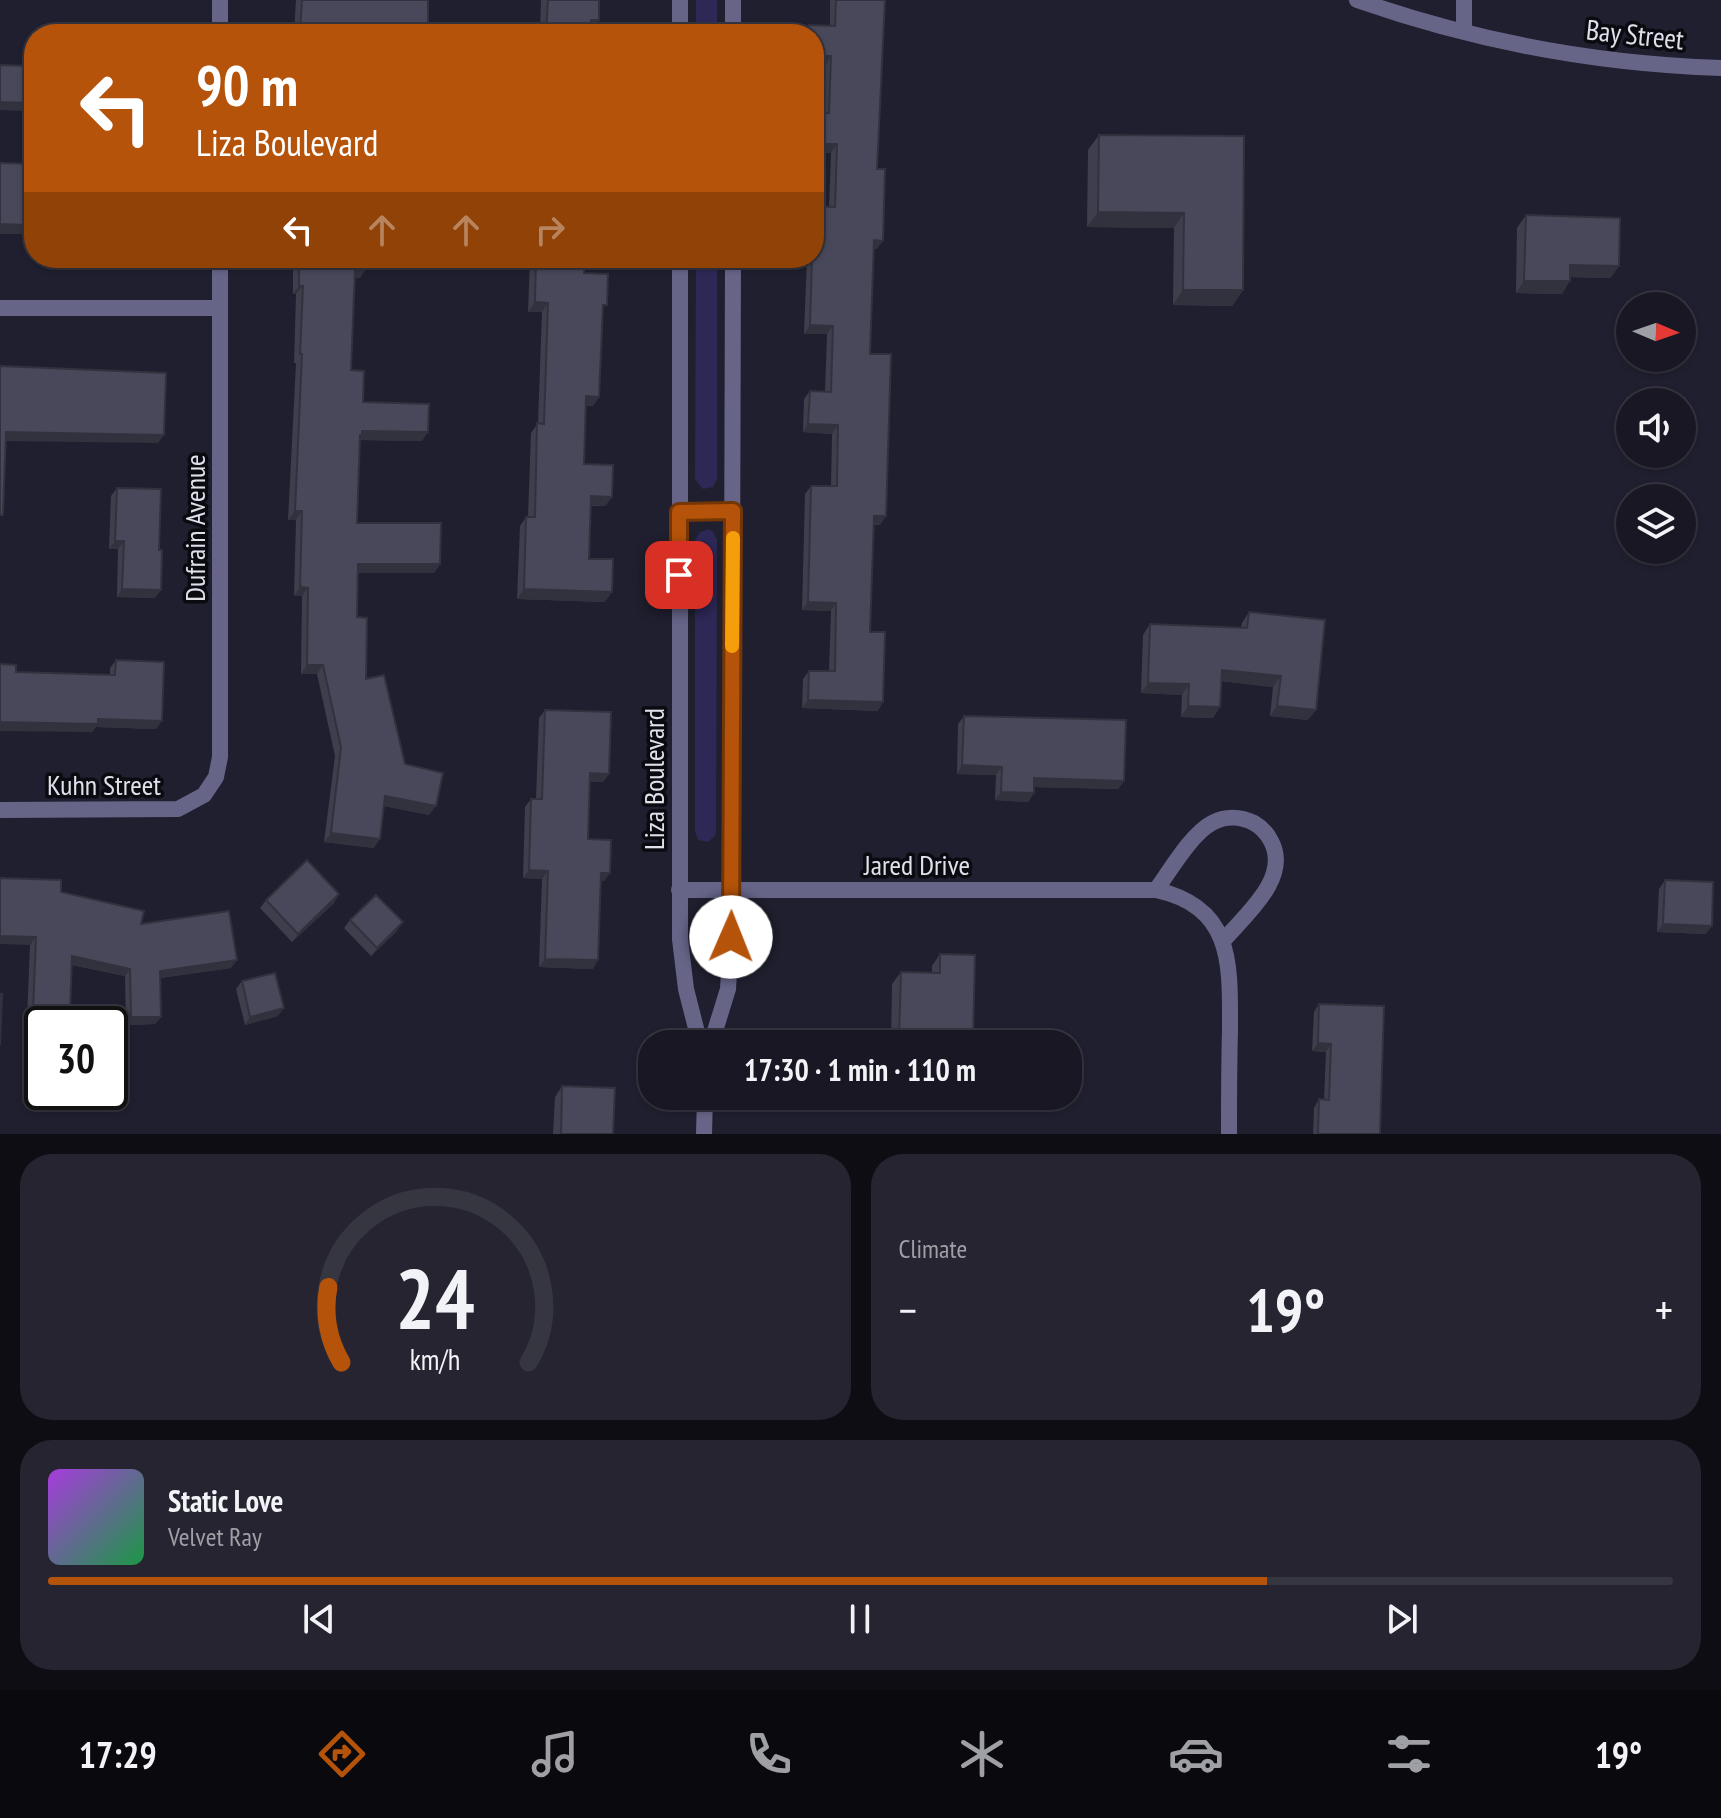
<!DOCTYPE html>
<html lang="en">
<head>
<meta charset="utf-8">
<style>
  body { margin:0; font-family:"PT Sans Narrow",sans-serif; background:#252430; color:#f1f3f6; height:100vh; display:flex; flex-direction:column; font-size:30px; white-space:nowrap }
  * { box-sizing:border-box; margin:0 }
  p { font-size:26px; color:#9f9fa6 }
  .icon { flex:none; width:44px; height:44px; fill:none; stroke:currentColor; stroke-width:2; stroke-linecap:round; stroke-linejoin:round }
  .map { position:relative; height:1134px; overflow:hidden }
  .side { display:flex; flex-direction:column; gap:20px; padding:20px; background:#0d0d13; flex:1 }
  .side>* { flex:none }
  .guide { position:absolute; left:24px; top:24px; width:800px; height:244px; border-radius:32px; box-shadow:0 2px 6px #0004,0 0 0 2px #363641; background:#b45309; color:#fff; overflow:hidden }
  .needle { width:52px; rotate:92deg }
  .controls { position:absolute; left:1616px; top:292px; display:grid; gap:16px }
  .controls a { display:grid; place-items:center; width:80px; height:80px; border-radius:50%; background:#181723; box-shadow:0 2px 6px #0004,0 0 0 2px #363641; font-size:40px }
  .speed { position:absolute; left:24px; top:1006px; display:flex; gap:16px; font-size:40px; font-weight:700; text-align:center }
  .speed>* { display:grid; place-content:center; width:104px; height:104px; border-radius:50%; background:#181723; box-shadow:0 2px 6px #0004,0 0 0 2px #363641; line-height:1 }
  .speed .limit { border:4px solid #111; border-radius:12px; background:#fff; color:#111 }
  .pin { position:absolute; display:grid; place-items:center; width:68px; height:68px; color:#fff; margin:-34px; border-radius:16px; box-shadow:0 4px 12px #0006 }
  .me { position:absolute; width:88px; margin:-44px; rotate:1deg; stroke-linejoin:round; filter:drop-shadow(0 0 6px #0008) }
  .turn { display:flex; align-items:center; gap:28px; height:168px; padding:0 40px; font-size:36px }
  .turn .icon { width:104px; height:104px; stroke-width:2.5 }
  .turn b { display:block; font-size:56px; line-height:68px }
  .lanes { display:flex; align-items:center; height:76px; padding:0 40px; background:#0003; justify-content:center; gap:40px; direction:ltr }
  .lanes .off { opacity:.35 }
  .big { font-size:60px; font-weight:600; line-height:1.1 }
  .side .widget { flex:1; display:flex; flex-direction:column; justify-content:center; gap:12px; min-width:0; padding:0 28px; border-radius:32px; background:#252430 }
  .side .dial { align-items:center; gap:0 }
  .dial svg { height:208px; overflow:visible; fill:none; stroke:#363641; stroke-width:7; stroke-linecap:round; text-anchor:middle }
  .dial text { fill:#f1f3f6; stroke:none }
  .song { display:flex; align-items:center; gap:24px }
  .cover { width:96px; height:96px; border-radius:12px; background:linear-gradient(135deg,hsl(280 70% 55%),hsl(140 70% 35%)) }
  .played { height:8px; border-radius:4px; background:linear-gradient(90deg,#b45309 75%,#363641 75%) }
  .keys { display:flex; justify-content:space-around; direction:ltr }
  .heat { display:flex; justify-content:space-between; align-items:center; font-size:44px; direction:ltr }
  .side .tiles { flex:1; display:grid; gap:20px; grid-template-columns:1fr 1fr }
  .widget:last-child { grid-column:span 2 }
  .trip { position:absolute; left:638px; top:1030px; width:444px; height:80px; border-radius:32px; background:#181723; box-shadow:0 2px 6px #0004,0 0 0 2px #363641; font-weight:600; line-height:80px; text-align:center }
  .tab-bar { display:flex; height:128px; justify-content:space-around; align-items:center; background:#0a090e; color:#9f9fa6 }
  .tab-bar .icon { width:56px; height:56px }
  .tab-bar .active { color:#b45309 }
  .tab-bar b { font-size:36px; color:#f1f3f6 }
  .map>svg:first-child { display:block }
  .green { fill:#2d2856 }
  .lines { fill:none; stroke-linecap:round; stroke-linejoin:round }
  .minor { stroke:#666588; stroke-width:16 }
  .wall { fill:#3e3e4d }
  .shaded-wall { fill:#32323f }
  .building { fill:#48485a; stroke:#32323f; stroke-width:2 }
  .route-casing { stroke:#753606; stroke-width:20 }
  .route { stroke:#b45309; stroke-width:14 }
  .slow { stroke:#f59e0b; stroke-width:14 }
  .labels { text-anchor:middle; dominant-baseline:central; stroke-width:7; stroke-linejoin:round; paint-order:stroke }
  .street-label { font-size:28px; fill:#e0e0eb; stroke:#0a0a11 }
</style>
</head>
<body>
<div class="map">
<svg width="1721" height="1134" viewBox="0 0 1721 1134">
  <rect width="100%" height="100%" fill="#201f2f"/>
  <path class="green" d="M696,0H717V34H696Z
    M696,258H717V479L713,487L703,489L695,479Z
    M709,529L713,532L717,540L716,831L715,836L708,842L698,840L695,831V540L700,532Z"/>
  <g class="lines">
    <path class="minor" d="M1357,0C1474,41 1598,64 1721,68
      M1464,0V31
      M220,34V0
      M680,34V0
      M733,34V0
      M680,258V939L686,989L700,1044
      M0,308H220
      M679,512L733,511
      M0,810L178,809L204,795L216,777L220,757V258
      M679,890H1156C1234,907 1230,965 1230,1030C1229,1064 1229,1099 1229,1134
      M1156,890C1170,871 1191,834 1212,823C1225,816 1240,816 1254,823C1261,827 1267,833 1271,841C1291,878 1245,915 1223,941
      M711,1044L728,989L731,937L733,258
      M704,1134L705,1096"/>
  </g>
  <path class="wall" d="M296,0H428L423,34H294Z
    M541,0H599V20L592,30H591L590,34H540Z
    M830,0H885L877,169V249H874L870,354L886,516L880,525H874L870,632L878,711L802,708L803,679L809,671H829L831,611L802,610L805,494L811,486H831L832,434L803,432L804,399L810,391L825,392L827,334H804L807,258H814L829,207L831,153L814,152V113H824L826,65L814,34H803L809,25L830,26Z
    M1099,135L1244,136L1243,290L1232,306L1173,305L1174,228L1087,227L1088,150Z
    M1526,215L1619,266L1610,278L1570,277L1562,294L1516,293L1517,228Z
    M293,258H366L360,278H355L351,370L363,402L428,432L422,441L360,440L357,523L440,564L434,573H358L357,617L366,679L429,815L384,806L374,848L324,842L335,756L317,674H301L302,596H294L296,520H288L296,363H294L296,294H293Z
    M530,258H585L584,273L602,311L599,397L593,406H586L584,464L612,497L605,506H591L589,559L605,602L517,599L520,526L526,517H528L531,433L538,423L542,312H528Z
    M117,488L155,598L117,597L118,549H109L111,496Z
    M1249,612L1308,720L1270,716L1273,687L1221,681L1213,718L1181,717L1182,695L1141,693L1143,635L1150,624L1241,628L1242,623Z
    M116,660L156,729L96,727L92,732L16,672L110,675V668Z
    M545,710L609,774L603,782H590L588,839L610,873L604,881H601L593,969L539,967L542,879L523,878L525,807L531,799H536L539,718Z
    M964,716L1124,781L1118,789L1034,787V793L1028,802L995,800L996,775L957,774L958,724Z
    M1665,880L1706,934L1657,932L1659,889Z
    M61,892L141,924L231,968L160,978L161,1017L155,1024L126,1025L125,976L72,965L70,1012L65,1020L27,1019L30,945Z
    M266,900L334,903L292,942L260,908Z
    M350,920L397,931L371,956L344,928Z
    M940,954L973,1040L970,1044H891L892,984L901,972H932V966Z
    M242,981L278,1016L245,1025L236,989Z
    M1319,1004L1380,1134H1313L1314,1108L1319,1099L1324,1100L1326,1052L1312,1051L1314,1012Z
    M562,1086L613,1134H553L555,1097Z"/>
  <path class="shaded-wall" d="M591,20H599L592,30L584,29Z
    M391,27L428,28L423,34H386Z
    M814,56H831L826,65L814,64Z
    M0,102L28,103L22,111L0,110Z
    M814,144H837L831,153L814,152Z
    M1098,212L1184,213L1174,228L1087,227Z
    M29,222H34V232L24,231L22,234H0V224Z
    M874,240L883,241L877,249H869Z
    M1570,265L1619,266L1610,278L1562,277Z
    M355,269H366L360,278H349Z
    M1524,281H1570L1562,294L1516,293Z
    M299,286H303L296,294H293Z
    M1183,290H1243L1232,306L1173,305Z
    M535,302L548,303L542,312H528Z
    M810,325L833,326L827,334H804Z
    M586,396L599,397L593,406H579Z
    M808,424L838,425L832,434L803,432Z
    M362,431L428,432L422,441L359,440Z
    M6,432L164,435L158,443L0,441Z
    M591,496L612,497L605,506L584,505Z
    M295,511H302L296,520H288Z
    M874,516H886L880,525L868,524Z
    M115,541H124L118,549H109Z
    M358,564H440L434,573H352Z
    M300,587L308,588L302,596H294Z
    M122,589L161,590L155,598L117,597Z
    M524,589L612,592L605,602L517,599Z
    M808,602L836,603L831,611L802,610Z
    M307,665H323L317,674H301Z
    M1222,670L1281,676L1273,687L1215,680Z
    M1148,683L1189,684L1182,695L1141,693Z
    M808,700L883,702L878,711L802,708Z
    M1188,706L1220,707L1213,718L1181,717Z
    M1277,706L1316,710L1308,720L1270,716Z
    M98,719L162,721L156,729L96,727L92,732L0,731V722Z
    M962,765L1002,767L996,775L957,774Z
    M590,773L609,774L603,782H584Z
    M1034,778L1124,781L1118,789L1028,787Z
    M1001,792L1034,793L1028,802L995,800Z
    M385,796L436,806L429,815L379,805Z
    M331,833L380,839L374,848L324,842Z
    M529,870L548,871L542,879L523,878Z
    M601,873H610L604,881H596Z
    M339,894L334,903L292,942L298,934Z
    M403,922L397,931L371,956L377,948Z
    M1663,924L1712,926L1706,934L1657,932Z
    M0,936L36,937L30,945L0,944Z
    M72,956L130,969L125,976L67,964Z
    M545,959L598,960L593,969L539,967Z
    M237,960L231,968L154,979L160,971Z
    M284,1008L278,1016L245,1025L250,1017Z
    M33,1011L70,1012L65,1020L27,1019Z
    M131,1017H161L155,1024L126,1025Z
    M899,1038L973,1040L970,1044H895Z
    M1318,1043L1331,1044L1326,1052L1312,1051Z"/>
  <path class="building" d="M302,0H428V28L391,27V34H300Z
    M548,0H599V20H591L590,34H546Z
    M836,0H885L877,169H885L883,241L874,240L870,354H891L886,516H874L870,632H885L883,702L808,700L809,671H835L836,603L808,602L811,486H837L838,425L808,424L810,391L831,392L833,326L810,325L812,258H814V206L835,207L837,144H814V113H829L831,56H814V34H808L809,25L835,26Z
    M0,65L30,66L28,103L0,102Z
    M1099,135L1244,136L1243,290H1183L1184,213L1098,212Z
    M0,163L34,164V222H29L28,225L0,224Z
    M1526,215L1620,218L1619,266L1570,265V281H1524Z
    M299,258H366V269H355L351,370L364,371L363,402L429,404L428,432L362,431V435H360L357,523H441L440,564H358L357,617L367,618L366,679L384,675L405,764L443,773L436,806L385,796L380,839L331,833L341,747L323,665H307L308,588L300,587L302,511H295L302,354H300L303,286H299Z
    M536,258H585L584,273L608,274L607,305H603L599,397L586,396L584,464L613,465L612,497L591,496L589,559H613L612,592L524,589L526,517H535L537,423L544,424L548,303L535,302Z
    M0,366L166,373L164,435L6,432L3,515H0Z
    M117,488L161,489L159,550H162L161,590L122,589L124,541H115Z
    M1249,612L1325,620L1316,710L1277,706L1281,676L1222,670L1220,707L1188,706L1189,684L1148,683L1150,624L1247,628Z
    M116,660L164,662L162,721L98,719V724L0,722V664L16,665V672L115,675Z
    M545,710L611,712L609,774L590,773L588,839L611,840L610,873H601L598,960L545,959L548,871L529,870L531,799H542Z
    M964,716L1126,720L1124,781L1034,778V793L1001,792L1002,767L962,765Z
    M307,860L339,894L298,934L266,900Z
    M0,878L61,880V892L144,911L141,924L229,911L237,960L160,971L161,1017H131L130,969L72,956L70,1012L33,1011L36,937L0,936Z
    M1665,880L1713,882L1712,926L1663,924Z
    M376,895L403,922L377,948L350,920Z
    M940,954L975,955L973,1040L899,1038L901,972L940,973Z
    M275,973L284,1008L250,1017L242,981Z
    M0,994H2L0,1045Z
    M1319,1004L1384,1006L1380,1134H1318L1319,1099L1329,1100L1331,1044L1318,1043Z
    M562,1086L615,1088L613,1134H561Z"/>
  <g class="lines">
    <g class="route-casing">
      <path id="route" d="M679,575V512L733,511L731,937"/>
    </g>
    <use href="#route" class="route"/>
    <path class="slow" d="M732,646L733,538"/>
  </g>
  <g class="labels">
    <g class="street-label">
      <text transform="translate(1635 34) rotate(6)">Bay Street</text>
      <text transform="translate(194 528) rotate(-90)">Dufrain Avenue</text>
      <text transform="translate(653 779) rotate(-90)">Liza Boulevard</text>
      <text x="104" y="784">Kuhn Street</text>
      <text x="917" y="864">Jared Drive</text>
    </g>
  </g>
</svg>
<div class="controls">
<a><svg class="needle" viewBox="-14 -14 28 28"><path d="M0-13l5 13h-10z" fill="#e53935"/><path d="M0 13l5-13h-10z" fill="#9f9fa6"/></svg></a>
<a><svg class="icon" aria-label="sound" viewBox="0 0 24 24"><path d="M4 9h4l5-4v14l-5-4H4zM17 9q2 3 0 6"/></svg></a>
<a><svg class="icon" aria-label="layers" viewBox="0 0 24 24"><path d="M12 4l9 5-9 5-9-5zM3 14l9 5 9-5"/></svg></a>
</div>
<div class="speed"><div class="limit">30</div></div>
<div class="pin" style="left:679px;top:575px;background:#d93025"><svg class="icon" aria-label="arrive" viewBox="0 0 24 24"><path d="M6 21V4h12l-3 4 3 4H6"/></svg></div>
<svg class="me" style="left:731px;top:937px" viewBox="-20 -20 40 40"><circle r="19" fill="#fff"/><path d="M0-13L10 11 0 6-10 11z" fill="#b45309"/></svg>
<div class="trip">17:30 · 1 min · 110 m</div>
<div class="guide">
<div class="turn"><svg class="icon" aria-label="left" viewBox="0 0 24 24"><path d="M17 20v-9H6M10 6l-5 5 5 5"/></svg><div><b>90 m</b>Liza Boulevard</div></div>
<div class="lanes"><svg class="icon" aria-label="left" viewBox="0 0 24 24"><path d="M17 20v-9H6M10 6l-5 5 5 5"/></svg><svg class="icon off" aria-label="ahead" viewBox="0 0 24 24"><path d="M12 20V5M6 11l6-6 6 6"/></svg><svg class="icon off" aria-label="ahead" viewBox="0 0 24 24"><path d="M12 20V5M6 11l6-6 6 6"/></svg><svg class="icon off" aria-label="right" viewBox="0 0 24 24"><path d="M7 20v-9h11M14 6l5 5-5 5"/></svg></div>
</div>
</div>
<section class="side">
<div class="tiles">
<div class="widget dial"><svg viewBox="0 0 100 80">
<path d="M14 69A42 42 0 1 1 86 69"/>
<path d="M14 69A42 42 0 0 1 9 40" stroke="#b45309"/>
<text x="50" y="56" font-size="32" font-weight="700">24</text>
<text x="50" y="72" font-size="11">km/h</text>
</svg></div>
<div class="widget"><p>Climate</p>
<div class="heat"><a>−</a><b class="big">19°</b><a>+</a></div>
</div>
<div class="widget">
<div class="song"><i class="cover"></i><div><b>Static Love</b><p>Velvet Ray</p></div></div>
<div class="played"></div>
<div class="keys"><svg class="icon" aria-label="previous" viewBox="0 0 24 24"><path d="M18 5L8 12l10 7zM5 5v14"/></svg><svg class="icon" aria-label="pause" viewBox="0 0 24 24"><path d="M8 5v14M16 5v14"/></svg><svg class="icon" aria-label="next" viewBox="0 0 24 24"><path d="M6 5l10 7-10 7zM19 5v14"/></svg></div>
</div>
</div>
</section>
<nav class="tab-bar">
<b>17:29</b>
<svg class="icon active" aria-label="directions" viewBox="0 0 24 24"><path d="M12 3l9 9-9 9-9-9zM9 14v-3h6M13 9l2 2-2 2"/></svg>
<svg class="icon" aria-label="music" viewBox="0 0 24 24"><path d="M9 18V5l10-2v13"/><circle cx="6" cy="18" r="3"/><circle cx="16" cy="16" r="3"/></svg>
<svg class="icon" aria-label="phone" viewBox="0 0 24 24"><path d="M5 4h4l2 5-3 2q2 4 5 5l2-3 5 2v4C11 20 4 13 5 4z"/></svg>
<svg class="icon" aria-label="climate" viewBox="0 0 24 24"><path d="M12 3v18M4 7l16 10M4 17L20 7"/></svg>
<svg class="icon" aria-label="car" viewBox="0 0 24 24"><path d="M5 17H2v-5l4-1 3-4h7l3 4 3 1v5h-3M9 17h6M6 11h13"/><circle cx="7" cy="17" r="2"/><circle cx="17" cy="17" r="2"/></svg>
<svg class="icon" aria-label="filters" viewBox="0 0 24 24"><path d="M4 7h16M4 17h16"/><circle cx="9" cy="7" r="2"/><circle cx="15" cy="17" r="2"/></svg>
<b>19°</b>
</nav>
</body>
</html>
